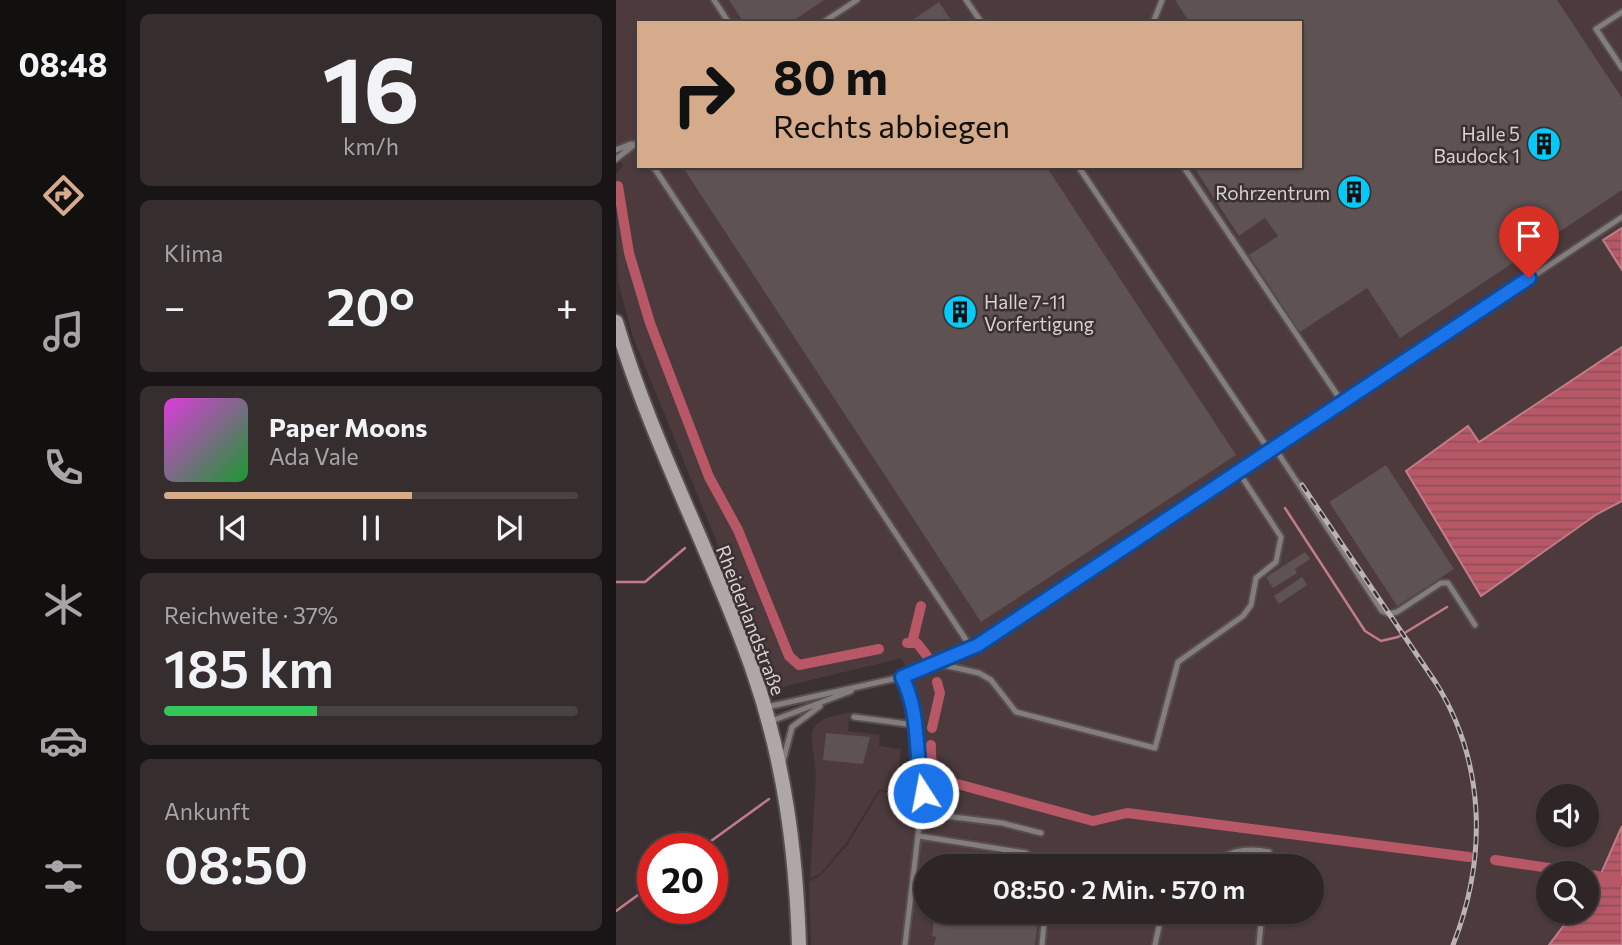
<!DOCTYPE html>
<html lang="de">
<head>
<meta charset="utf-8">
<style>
  body { margin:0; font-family:Commissioner,sans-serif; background:#352d2e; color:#f1f3f6; height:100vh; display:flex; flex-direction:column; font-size:26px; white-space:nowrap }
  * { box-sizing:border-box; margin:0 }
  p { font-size:23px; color:#a7a5a7 }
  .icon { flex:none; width:38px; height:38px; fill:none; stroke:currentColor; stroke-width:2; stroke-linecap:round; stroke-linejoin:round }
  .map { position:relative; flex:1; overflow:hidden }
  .sheet { display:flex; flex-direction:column; gap:14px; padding:14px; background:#191415; width:490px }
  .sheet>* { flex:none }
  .hud { position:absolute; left:21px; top:21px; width:665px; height:147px; border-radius:0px; box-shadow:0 2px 5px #0004,0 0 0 2px #484243; background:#d6ab8b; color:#111; overflow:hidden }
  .buttons { position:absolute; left:920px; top:784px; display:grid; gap:14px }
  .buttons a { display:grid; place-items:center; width:63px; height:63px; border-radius:50%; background:#2d2526; box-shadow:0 2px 5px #0004,0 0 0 2px #484243; font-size:35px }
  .speed { position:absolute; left:21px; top:833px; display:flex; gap:14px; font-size:35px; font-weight:700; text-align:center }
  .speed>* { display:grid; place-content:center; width:91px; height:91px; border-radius:50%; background:#2d2526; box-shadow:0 2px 5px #0004,0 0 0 2px #484243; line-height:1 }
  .speed .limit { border:10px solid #d22; background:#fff; color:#111 }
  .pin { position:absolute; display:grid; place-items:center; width:60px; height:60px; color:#fff; margin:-72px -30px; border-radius:50% 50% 50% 0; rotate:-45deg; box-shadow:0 0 7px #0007 }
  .pin .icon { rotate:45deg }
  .me { position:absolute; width:77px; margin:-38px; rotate:349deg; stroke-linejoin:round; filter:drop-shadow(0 0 5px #0008) }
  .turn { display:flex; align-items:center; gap:24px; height:147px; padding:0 21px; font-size:32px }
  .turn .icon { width:91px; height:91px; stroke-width:2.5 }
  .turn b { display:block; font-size:49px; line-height:60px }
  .big { font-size:52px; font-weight:600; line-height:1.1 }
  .sheet .card { flex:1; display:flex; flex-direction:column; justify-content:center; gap:10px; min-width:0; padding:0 24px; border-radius:10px; background:#352d2e }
  .sheet .dial { align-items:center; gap:0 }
  .dial b { font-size:91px; line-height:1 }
  .song { display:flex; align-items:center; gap:21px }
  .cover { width:84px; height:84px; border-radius:10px; background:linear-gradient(135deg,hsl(300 70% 55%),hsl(130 70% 35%)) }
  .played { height:7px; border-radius:4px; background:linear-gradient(90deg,#d6ab8b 60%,#484243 60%) }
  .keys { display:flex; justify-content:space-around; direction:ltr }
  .heat { display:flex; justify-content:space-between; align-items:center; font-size:38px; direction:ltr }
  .charge { height:10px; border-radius:5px; background:linear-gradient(90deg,#34c759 37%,#484243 0) }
  .trip { position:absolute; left:298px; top:854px; width:410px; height:70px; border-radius:35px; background:#2d2526; box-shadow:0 2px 5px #0004,0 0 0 2px #484243; font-weight:600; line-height:70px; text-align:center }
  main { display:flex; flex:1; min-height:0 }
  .tab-bar { display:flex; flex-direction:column; width:126px; justify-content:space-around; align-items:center; background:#120f0f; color:#a7a5a7 }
  .tab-bar .icon { width:49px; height:49px }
  .tab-bar .selected { color:#d6ab8b }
  .tab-bar b { font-size:32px; color:#f1f3f6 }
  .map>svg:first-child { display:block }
  .built { fill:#4c3a3c; fill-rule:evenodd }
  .water { fill:url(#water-rules); stroke:#c27c87; stroke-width:2 }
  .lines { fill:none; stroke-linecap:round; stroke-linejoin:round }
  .stream { stroke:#c27c87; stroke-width:2.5 }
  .canal { stroke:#b85867; stroke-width:10 }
  .building { fill:#5e5253 }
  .lane-casing { stroke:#584e4f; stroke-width:9 }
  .secondary-casing { stroke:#584e4f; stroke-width:18 }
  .lane { stroke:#837d7e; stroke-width:5 }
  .secondary { stroke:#afa6a7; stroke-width:14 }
  .rail-casing { stroke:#bbb3b3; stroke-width:5 }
  .rail { stroke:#3c3132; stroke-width:2.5; stroke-dasharray:8; stroke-linecap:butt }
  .route-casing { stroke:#114b97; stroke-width:18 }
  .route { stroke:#1a73e8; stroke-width:12 }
  .labels { text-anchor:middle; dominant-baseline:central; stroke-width:5; stroke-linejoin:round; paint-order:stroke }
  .poi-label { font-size:19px; fill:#d8d1d1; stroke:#3c3132; text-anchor:end }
  .street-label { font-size:19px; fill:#d8d1d1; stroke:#3c3132 }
</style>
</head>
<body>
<main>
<nav class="tab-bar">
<b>08:48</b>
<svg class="icon selected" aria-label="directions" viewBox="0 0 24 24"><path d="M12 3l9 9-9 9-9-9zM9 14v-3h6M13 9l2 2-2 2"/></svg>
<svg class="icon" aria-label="music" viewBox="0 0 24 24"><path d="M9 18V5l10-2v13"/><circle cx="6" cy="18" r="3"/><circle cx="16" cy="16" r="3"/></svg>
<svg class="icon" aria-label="phone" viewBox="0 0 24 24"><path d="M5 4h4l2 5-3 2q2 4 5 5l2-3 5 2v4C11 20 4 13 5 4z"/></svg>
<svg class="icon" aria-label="climate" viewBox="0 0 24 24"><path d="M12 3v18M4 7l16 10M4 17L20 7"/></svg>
<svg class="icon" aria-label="car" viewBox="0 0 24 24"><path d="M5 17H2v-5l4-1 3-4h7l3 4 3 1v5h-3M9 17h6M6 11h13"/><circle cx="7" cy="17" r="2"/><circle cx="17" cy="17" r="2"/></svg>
<svg class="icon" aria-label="filters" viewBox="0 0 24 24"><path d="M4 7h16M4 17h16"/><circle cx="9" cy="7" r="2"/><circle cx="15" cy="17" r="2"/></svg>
</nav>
<section class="sheet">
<div class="card dial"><b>16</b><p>km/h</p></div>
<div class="card"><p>Klima</p>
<div class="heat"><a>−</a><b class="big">20°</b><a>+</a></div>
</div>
<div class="card">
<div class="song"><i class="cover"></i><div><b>Paper Moons</b><p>Ada Vale</p></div></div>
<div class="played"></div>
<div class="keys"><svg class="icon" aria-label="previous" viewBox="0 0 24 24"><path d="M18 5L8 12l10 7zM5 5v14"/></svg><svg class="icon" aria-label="pause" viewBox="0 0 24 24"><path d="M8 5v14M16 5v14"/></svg><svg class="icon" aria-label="next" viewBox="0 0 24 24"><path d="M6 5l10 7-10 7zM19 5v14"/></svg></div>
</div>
<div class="card"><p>Reichweite · 37%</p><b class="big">185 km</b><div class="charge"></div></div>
<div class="card"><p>Ankunft</p><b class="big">08:50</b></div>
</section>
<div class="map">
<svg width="1006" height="945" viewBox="0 0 1006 945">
  <defs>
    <pattern id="water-rules" width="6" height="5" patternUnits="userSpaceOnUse" patternTransform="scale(1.75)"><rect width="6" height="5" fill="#b85867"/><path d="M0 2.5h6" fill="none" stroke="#8e4f59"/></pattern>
  </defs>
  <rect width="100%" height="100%" fill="#3c3132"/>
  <path class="built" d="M0,0H1006V228L988,240L1006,270V347L863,442L851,426L790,471L981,514L1006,501V826L984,876L971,893V873H933V912H958L940,938L933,945H195L193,882L206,874L232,844L264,791L314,795L304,762L306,715L286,658L166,687L151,665L17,337L2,282L0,174L7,166L0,151ZM23,23H684V166H23ZM933,796H971V835H933ZM310,866H695V912H310Z
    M234,712L232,731L264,735L263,746L285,749L280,791L263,790L230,843L205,873L194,879L200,775L195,734L200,725L210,718Z"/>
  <path class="water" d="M1006,228V270L987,240Z
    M1006,347V501L981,514L865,596L790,471L852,426L863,442Z
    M1006,826V945H933L958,912H971V893L984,876Z"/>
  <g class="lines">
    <path class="stream" d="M669,508L749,631L765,641L782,637L831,607
      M0,582H29L69,548
      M84,849L153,799
      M0,911L37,884"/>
    <path class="canal" d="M2,186L13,253L34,323L93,477L122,530L173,656L183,665L263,649
      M291,643H301L311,656
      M296,643L305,606
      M316,728L324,693L321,682
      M315,745C314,765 317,772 334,782L477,821L511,813L853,857
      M879,860L967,873
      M971,874L1006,881"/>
  </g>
  <path class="building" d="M113,0H208L174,23H139L137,19L128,23Z
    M559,0H941L1006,98V190L784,338L751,288L684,332L633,255L662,236L649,218L623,236L577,166H684V23H574Z
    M323,2L337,23H292Z
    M73,166H430L620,455L365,622L68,169Z
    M770,465L838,569L781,606L713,502Z
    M689,552L694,559L679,569L681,573L657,588L650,577Z
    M686,577L691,585L663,604L658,596Z
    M210,733L254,737L247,764L207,760Z
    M319,912H423L419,945H318L320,937L316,936Z"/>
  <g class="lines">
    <g class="lane-casing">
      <path id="lane" d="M98,0L113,23
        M350,0L366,23
        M1006,12L980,29L1006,68
        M206,23L241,0
        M537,23L546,0
        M0,150L15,144
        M0,159L23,141
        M37,166L356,649
        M462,166L653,450
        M567,166L726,402
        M658,447L766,611L773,614L781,612L825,583H832L859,625
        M323,664L363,673L375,680L400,712L539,748L562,662L627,616L635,605L640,578L660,562L665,537L622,471
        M286,677L297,699L300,715L301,763L307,793L289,945
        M151,707L286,677L356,649L1006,217
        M238,717L299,725
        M153,722L235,691
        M167,761L176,727L204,706
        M305,813L386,823L425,833
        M303,836L410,853L426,866
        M589,866C612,853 626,846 653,852L651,866
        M426,945L429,912
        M539,945L546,912
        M643,945L646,912"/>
    </g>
    <g class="secondary-casing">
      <path id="secondary" d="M0,322C35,441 95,551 136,668C168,759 180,849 183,945"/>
    </g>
    <use href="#lane" class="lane"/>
    <use href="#secondary" class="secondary"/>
    <g class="rail-casing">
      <path id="rail" d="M686,485L820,683C870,763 871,859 837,945"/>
    </g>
    <use href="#rail" class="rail"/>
  </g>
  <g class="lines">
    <g class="route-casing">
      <path id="route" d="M307,793C298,752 305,714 286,677L362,645L913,278"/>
    </g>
    <use href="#route" class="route"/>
  </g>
  <defs>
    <g id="building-disc" transform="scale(1.75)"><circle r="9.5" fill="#03cbf9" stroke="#3c3132"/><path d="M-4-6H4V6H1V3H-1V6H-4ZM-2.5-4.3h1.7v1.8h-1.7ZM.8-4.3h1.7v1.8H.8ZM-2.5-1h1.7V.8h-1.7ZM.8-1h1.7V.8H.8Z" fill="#111"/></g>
  </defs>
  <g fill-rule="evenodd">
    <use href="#building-disc" x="928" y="144"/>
    <use href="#building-disc" x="738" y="192"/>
    <use href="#building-disc" x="344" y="312"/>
  </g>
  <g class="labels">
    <g class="poi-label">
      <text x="904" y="133">Halle 5<tspan x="904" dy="22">Baudock 1</tspan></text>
      <text x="714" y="192">Rohrzentrum</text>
      <text x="368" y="301" text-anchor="start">Halle 7-11<tspan x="368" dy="22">Vorfertigung</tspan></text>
    </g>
    <g class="street-label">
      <text transform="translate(135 620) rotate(69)">Rheiderlandstraße</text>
    </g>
  </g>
</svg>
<div class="buttons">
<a><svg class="icon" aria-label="sound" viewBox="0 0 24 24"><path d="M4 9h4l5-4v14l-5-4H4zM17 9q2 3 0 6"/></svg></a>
<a><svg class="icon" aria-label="search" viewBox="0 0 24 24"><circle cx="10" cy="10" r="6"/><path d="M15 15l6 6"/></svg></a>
</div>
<div class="speed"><div class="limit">20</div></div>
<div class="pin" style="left:913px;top:278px;background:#d93025"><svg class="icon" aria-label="arrive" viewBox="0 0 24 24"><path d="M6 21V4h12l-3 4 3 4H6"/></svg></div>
<svg class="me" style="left:307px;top:793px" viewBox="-20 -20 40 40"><circle r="17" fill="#1a73e8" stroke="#fff" stroke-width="3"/><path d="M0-11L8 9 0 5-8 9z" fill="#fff"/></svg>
<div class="trip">08:50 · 2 Min. · 570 m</div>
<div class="hud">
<div class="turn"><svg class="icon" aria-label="right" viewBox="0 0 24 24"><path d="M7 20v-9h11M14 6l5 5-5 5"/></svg><div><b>80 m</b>Rechts abbiegen</div></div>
</div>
</div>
</main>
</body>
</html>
